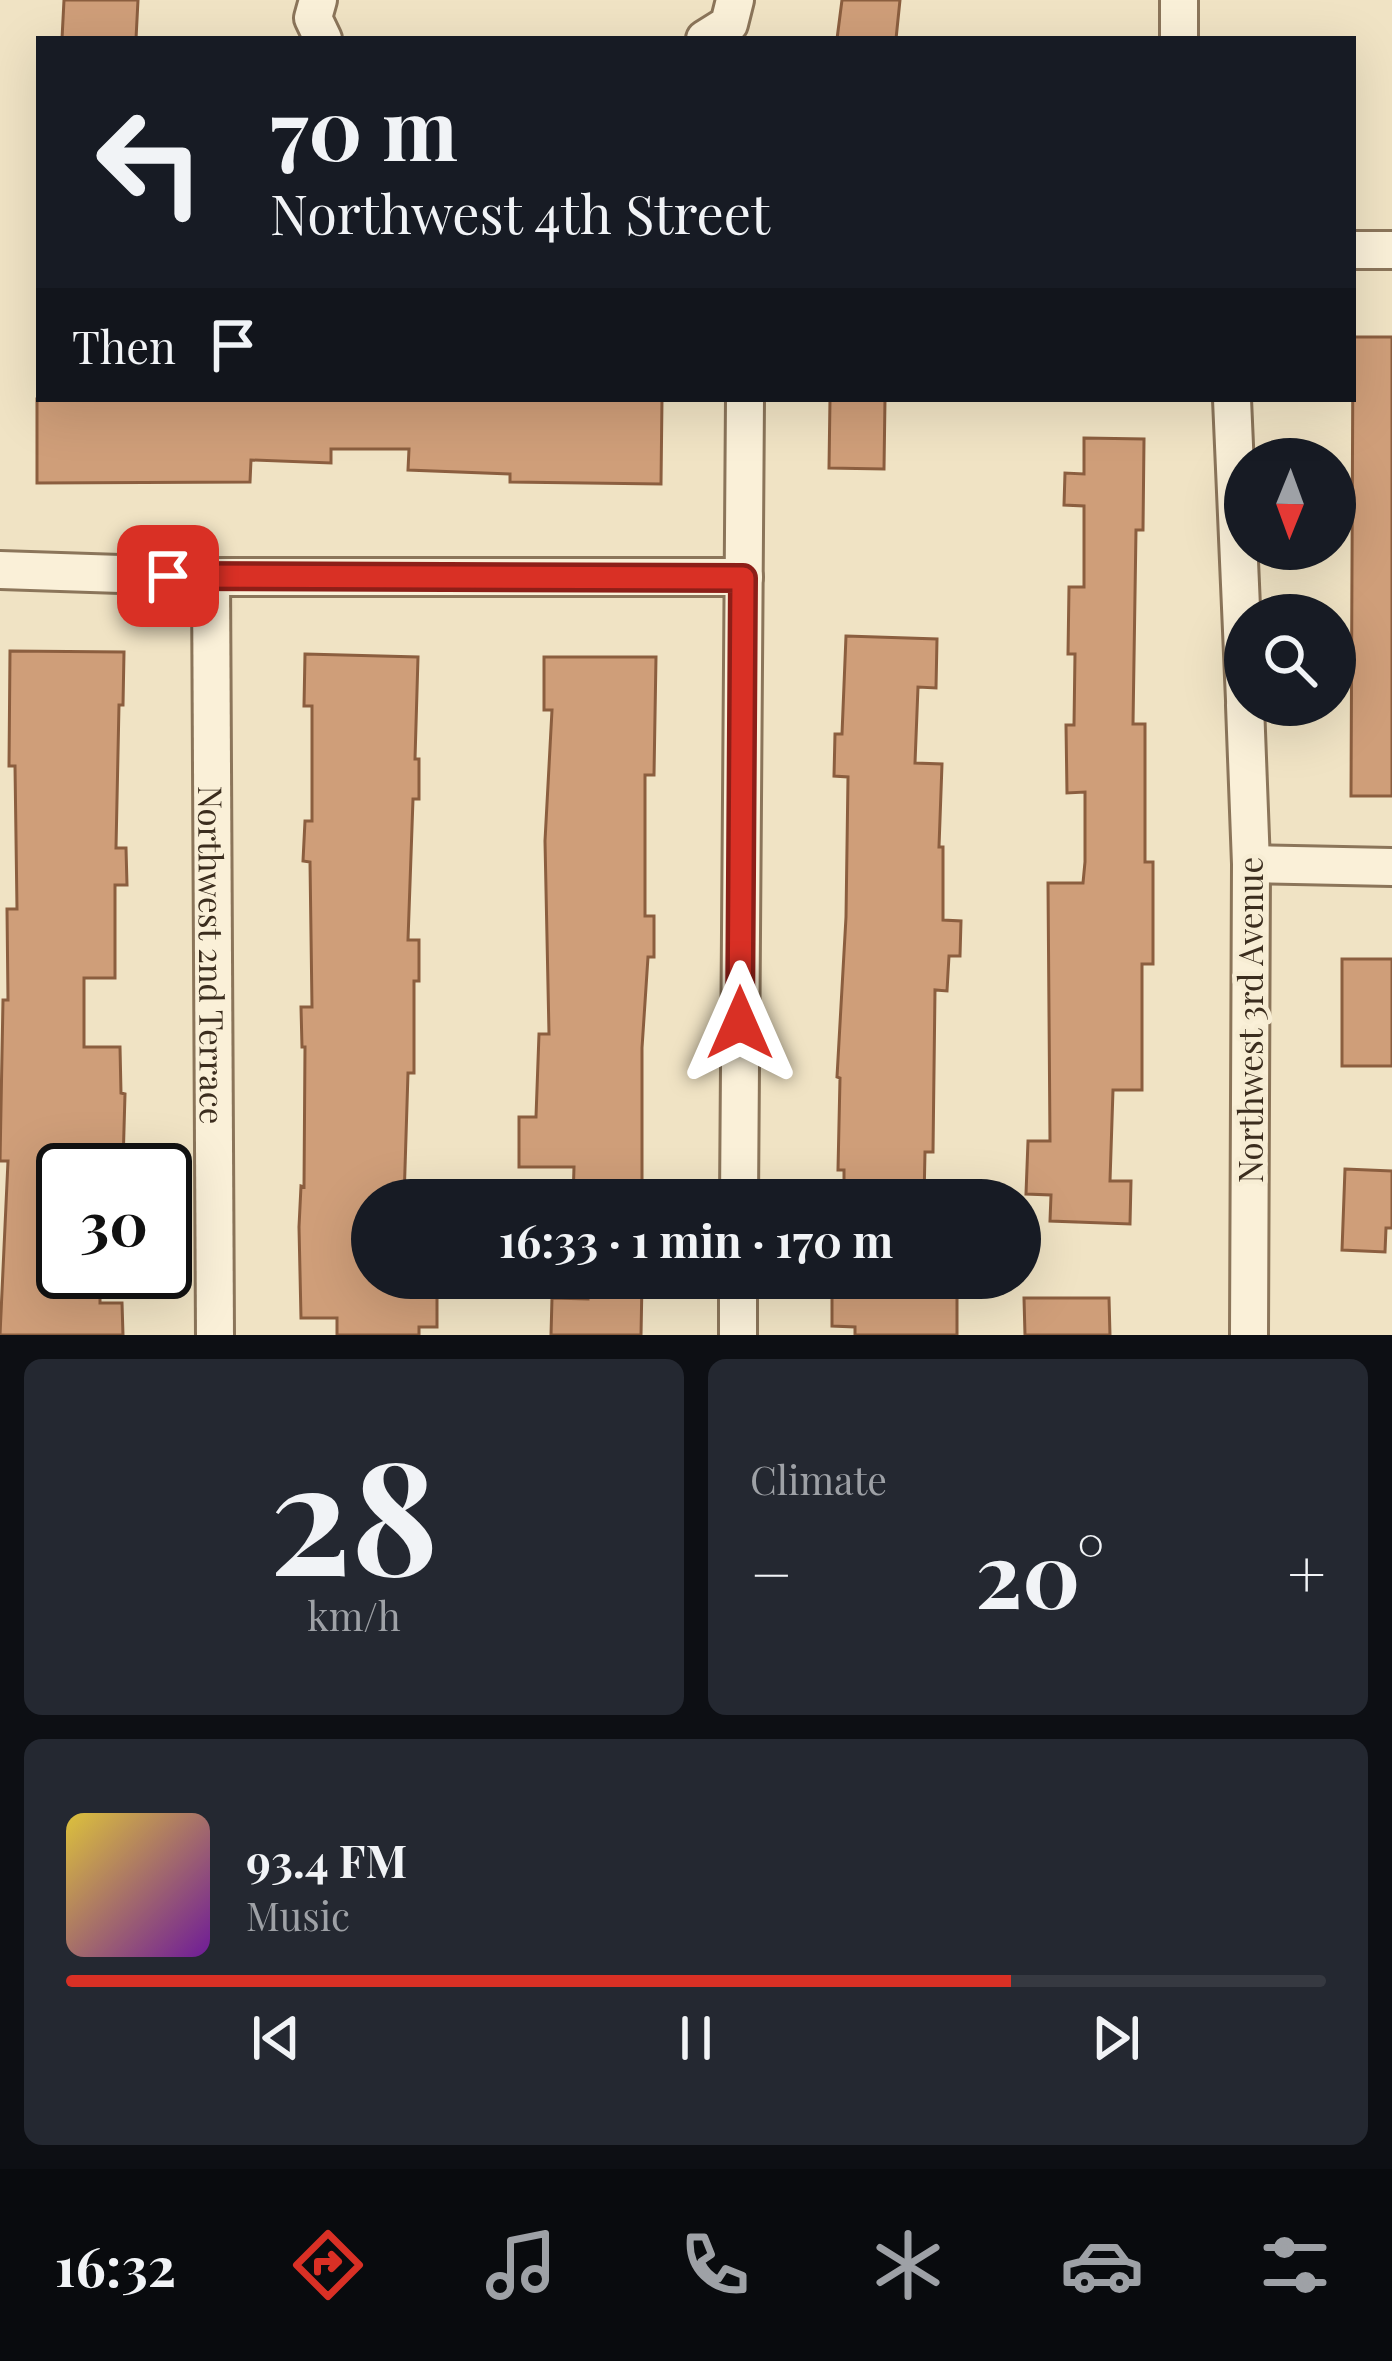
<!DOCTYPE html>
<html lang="en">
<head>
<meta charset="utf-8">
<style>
  body { margin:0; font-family:"Playfair Display",serif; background:#242831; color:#f1f3f6; height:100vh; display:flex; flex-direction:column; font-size:45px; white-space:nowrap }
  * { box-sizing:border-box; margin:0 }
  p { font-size:39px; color:#9ea1a6 }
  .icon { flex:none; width:66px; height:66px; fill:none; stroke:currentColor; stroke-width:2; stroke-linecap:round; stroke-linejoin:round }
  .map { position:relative; height:1335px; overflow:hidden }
  .drawer { display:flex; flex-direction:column; gap:24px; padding:24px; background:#0d0f14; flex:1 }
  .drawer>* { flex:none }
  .banner { position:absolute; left:36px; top:36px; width:1320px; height:366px; border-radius:0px; box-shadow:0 12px 48px #0002; background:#171b24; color:#f1f3f6; overflow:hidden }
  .needle { width:78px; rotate:181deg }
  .fabs { position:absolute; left:1224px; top:438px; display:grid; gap:24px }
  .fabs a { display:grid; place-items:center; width:132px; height:132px; border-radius:50%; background:#171b24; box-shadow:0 12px 48px #0002; font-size:60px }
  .speed { position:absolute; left:36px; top:1143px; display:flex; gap:24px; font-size:60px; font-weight:700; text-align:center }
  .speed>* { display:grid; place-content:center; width:156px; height:156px; border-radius:50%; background:#171b24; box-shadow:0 12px 48px #0002; line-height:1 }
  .speed .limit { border:6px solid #111; border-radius:18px; background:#fff; color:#111 }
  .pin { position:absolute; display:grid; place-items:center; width:102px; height:102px; color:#fff; margin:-51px; border-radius:24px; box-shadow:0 6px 18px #0006 }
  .me { position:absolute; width:132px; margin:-66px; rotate:0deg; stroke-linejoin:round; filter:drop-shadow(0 0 9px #0008) }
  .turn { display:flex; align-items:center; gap:42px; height:252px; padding:0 36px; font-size:54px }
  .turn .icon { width:156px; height:156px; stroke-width:2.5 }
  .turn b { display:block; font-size:84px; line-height:102px }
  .then { display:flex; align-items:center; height:114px; padding:0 36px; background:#0003; gap:24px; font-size:45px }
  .big { font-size:90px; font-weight:700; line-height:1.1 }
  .drawer .widget { flex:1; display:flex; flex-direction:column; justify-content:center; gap:18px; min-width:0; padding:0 42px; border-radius:18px; background:#242831 }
  .drawer .dial { align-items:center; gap:0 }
  .dial b { font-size:156px; line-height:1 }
  .song { display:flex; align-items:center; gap:36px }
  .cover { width:144px; height:144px; border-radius:18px; background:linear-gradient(135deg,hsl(50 70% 55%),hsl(280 70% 35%)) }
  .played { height:12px; border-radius:6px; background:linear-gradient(90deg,#d93025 75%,#363941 75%) }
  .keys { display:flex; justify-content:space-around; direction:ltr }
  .heat { display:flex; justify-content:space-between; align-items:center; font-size:66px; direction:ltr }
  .drawer .tiles { flex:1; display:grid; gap:24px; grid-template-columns:1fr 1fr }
  .widget:last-child { grid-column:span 2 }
  .trip { position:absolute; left:351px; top:1179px; width:690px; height:120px; border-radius:60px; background:#171b24; box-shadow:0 12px 48px #0002; font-weight:700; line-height:120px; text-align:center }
  .menu { display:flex; height:192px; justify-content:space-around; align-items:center; background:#090b0e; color:#9ea1a6 }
  .menu .icon { width:84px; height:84px }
  .menu .selected { color:#d93025 }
  .menu b { font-size:54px; color:#f1f3f6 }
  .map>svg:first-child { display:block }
  .building { fill:#cf9e79; stroke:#8b5e3f; stroke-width:3 }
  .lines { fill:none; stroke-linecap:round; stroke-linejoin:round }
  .street-casing { stroke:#8b755a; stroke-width:42 }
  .street { stroke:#faf0d8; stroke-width:36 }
  .route-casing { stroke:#8d1f18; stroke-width:30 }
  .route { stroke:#d93025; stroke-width:21 }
  .labels { text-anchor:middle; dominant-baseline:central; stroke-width:9; stroke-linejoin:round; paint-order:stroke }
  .street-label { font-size:33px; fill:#3b2d1e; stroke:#f7edd4 }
</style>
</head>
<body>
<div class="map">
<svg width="1392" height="1335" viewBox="0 0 1392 1335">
  <rect width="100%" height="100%" fill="#f0e3c4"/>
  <path class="building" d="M64,0H138L136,39H62Z
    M842,0H900L896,39H837Z
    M1353,337H1392V796H1351Z
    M37,399H662L661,484L510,482V474L408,470L409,449H331V463L251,460L250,482L37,483Z
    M830,399H885L884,469L829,468Z
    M1084,438L1144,439L1143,530H1136L1133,724H1145V862H1153V964H1142V1090H1113L1110,1181H1131L1130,1224L1050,1221L1051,1195L1026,1194L1028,1141H1050L1048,883H1083L1085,862V792L1067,793L1066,725H1074L1075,654H1068L1069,587H1084V506L1064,505L1065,473L1084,474Z
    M846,636L937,639L936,688L918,687L915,763L942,764L939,847H943V920L961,921L960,956H949L947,991L935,990L933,1152H925L924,1200H844V1170H838L840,1078L837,1077L846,917L848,777L834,776L835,734H842Z
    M10,651L124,652L123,705H119L116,848H126L127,885H115V978H84V1047H120L121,1093L125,1094L123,1164L63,1162V1275H100V1303H122L123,1335H0L8,1161H0L3,1000H8L7,909H17L15,766H9Z
    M305,654L418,657L415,759H419V799H413L408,940H419V981H414V1073H408L404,1200H372V1278H437V1327H419V1335H337V1318H301L299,1227L301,1186L304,1187L305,1047H302L301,1007H312L310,862L303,861L305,821H312V706H304Z
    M544,657H656L654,775H645V916H654V957H648L642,1048V1200H573L574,1167H519V1117H536L539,1034H549L545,841L552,710H544Z
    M1342,959H1392V1066H1342Z
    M1345,1169L1392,1171V1228H1386L1385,1252L1342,1250Z
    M589,1281L642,1282L641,1335H551L552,1298L588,1299Z
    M957,1284V1335H855V1327L832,1326V1285Z
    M1024,1298H1109L1110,1335H1025Z"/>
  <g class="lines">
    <g class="street-casing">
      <g id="street">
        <path d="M318,0L313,18L323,39"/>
        <path d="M1179,0V39"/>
        <path d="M705,39L729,24L735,0"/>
        <path d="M1353,250H1392"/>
        <path d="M1232,399L1245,700"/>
        <path d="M0,570L211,577H744"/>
        <path id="s1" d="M211,577L215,1335"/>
        <path d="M1245,705L1251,864L1249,1335"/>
        <path d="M1251,864L1392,867"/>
        <path d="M739,1200L745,399"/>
        <path d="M738,1335V1278"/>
      </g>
    </g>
    <use href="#street" class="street"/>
  </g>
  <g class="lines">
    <g class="route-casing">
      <path id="route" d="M168,576L743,578L740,1023"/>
    </g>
    <use href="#route" class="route"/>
  </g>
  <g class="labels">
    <g class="street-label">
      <text stroke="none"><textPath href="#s1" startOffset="378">Northwest 2nd Terrace</textPath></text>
      <text transform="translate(1249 1020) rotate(-90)">Northwest 3rd Avenue</text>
    </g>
  </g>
</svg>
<div class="fabs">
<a><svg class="needle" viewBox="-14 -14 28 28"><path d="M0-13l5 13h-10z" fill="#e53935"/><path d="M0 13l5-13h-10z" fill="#9ea1a6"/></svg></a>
<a><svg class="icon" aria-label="search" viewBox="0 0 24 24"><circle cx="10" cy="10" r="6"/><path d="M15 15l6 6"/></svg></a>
</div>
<div class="speed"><div class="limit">30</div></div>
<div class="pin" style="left:168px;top:576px;background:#d93025"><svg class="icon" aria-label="arrive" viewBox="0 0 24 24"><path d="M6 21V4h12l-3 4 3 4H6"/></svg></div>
<svg class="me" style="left:740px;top:1023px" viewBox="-20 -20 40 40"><path d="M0-17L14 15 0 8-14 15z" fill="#d93025" stroke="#fff" stroke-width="4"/></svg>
<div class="trip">16:33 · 1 min · 170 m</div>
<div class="banner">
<div class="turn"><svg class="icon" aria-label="left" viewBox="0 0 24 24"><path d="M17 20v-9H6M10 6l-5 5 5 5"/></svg><div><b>70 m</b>Northwest 4th Street</div></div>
<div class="then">Then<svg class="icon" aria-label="arrive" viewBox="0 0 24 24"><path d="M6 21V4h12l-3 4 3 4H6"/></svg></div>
</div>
</div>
<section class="drawer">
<div class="tiles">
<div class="widget dial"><b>28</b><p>km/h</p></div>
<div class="widget"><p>Climate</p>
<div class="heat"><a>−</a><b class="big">20°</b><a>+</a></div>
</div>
<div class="widget">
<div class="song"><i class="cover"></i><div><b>93.4 FM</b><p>Music</p></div></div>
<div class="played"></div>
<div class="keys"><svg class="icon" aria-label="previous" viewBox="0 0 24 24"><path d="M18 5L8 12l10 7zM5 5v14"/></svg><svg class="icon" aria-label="pause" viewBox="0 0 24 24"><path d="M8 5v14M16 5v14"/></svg><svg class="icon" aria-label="next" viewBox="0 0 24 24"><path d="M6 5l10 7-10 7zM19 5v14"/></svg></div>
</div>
</div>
</section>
<nav class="menu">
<b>16:32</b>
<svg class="icon selected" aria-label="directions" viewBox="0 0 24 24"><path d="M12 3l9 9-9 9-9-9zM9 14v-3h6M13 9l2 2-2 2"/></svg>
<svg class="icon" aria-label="music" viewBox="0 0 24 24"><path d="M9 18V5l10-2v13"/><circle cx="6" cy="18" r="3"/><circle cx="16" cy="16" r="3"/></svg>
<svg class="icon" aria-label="phone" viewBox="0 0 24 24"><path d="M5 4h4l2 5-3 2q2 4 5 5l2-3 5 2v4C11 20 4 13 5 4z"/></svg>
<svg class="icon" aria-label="climate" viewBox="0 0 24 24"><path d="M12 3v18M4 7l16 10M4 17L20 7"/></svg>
<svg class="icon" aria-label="car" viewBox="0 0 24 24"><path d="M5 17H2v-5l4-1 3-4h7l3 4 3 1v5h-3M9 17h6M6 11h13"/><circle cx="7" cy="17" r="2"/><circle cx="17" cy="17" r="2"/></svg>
<svg class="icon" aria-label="filters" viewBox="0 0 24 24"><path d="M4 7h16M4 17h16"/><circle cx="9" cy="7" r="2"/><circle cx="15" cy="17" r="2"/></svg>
</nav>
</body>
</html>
